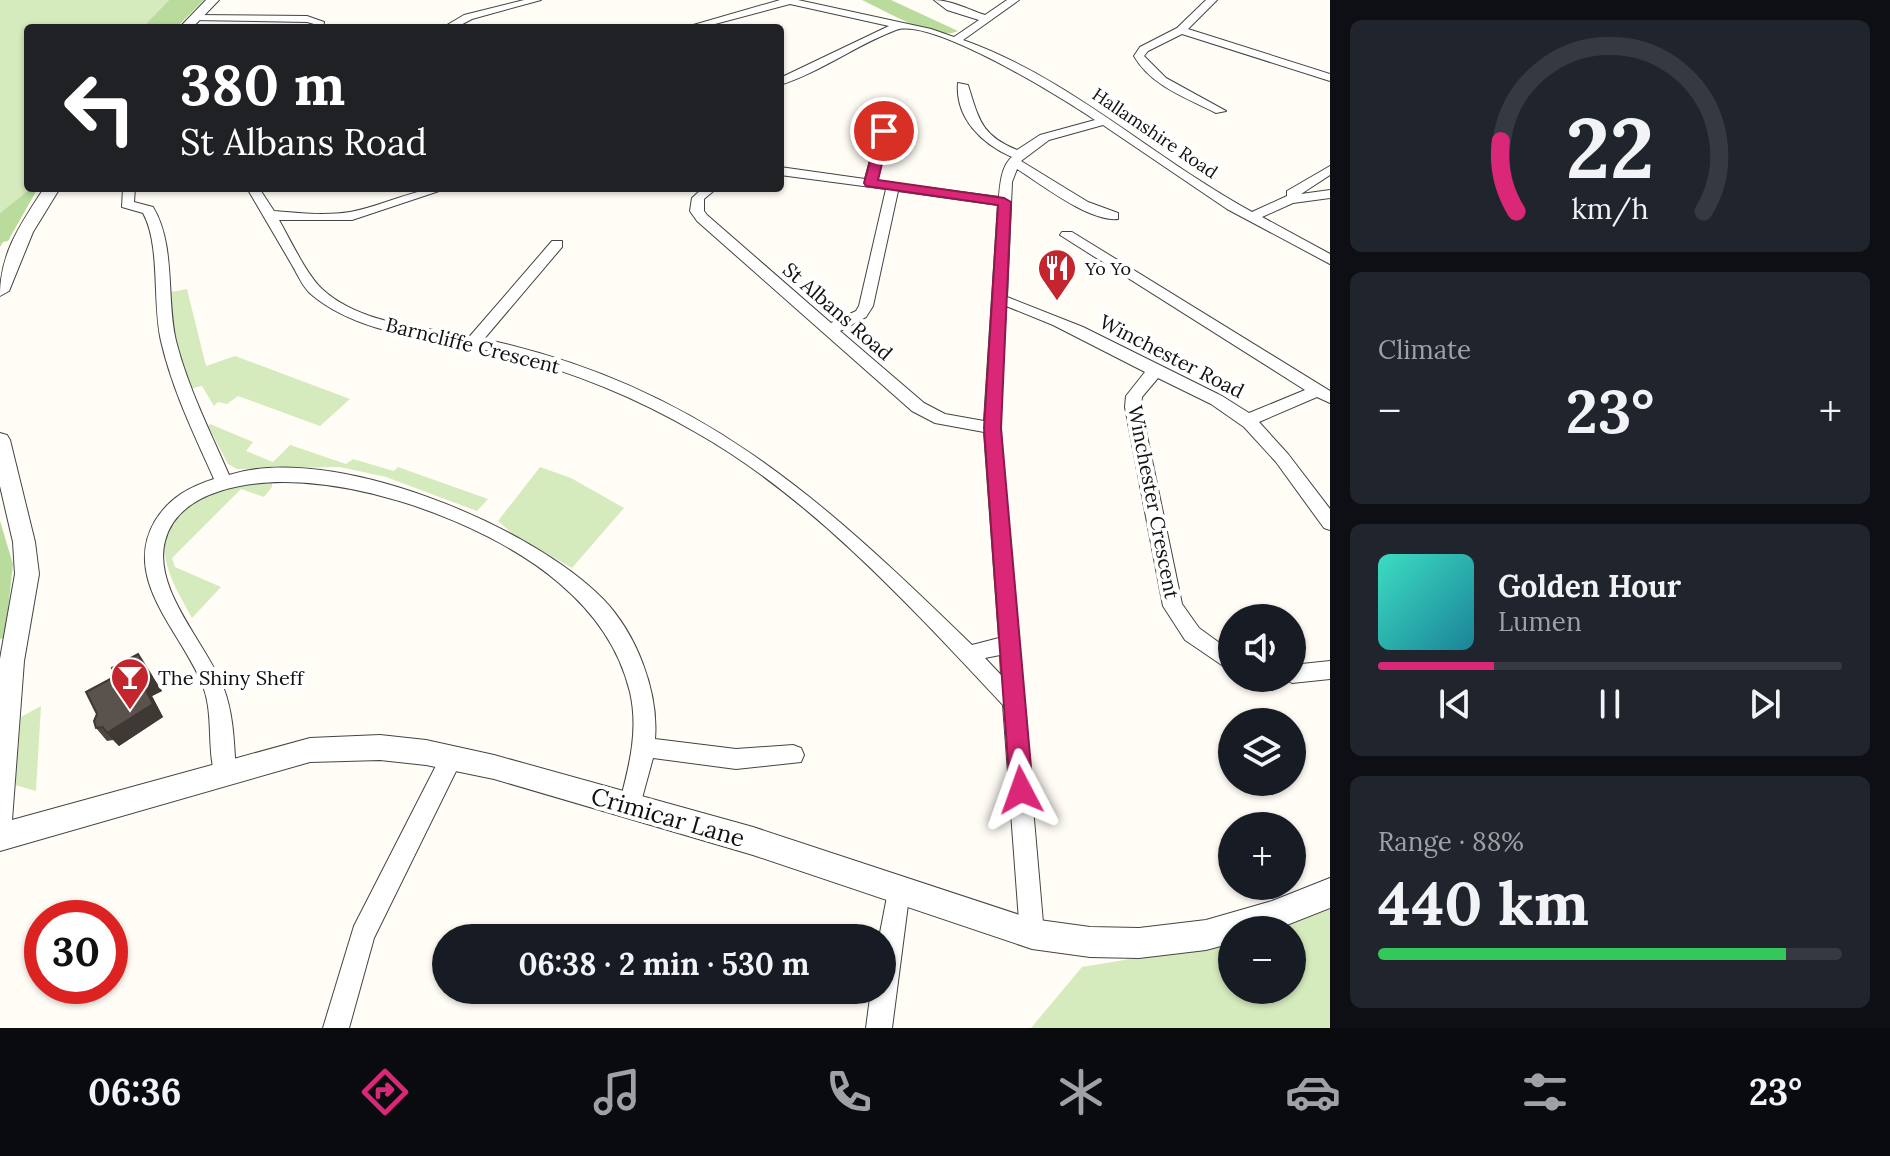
<!DOCTYPE html>
<html lang="en">
<head>
<meta charset="utf-8">
<style>
  body { margin:0; font-family:Lora,serif; background:#20242c; color:#f1f3f6; height:100vh; display:flex; flex-direction:column; font-size:30px; white-space:nowrap }
  * { box-sizing:border-box; margin:0 }
  p { font-size:26px; color:#9ea1a6 }
  .icon { flex:none; width:44px; height:44px; fill:none; stroke:currentColor; stroke-width:2; stroke-linecap:round; stroke-linejoin:round }
  .map { position:relative; flex:1; overflow:hidden }
  .panel { display:flex; flex-direction:column; gap:20px; padding:20px; background:#0d0f14; width:560px }
  .panel>* { flex:none }
  .banner { position:absolute; left:24px; top:24px; width:760px; height:168px; border-radius:8px; box-shadow:0 2px 6px #0004; background:#202124; color:#fff; overflow:hidden }
  .tools { position:absolute; left:1218px; top:604px; display:grid; gap:16px }
  .tools a { display:grid; place-items:center; width:88px; height:88px; border-radius:50%; background:#171b24; box-shadow:0 2px 6px #0004; font-size:40px }
  .speed { position:absolute; left:24px; top:900px; display:flex; gap:16px; font-size:40px; font-weight:700; text-align:center }
  .speed>* { display:grid; place-content:center; width:104px; height:104px; border-radius:50%; background:#171b24; box-shadow:0 2px 6px #0004; line-height:1 }
  .speed .limit { border:12px solid #d22; background:#fff; color:#111 }
  .pin { position:absolute; display:grid; place-items:center; width:68px; height:68px; color:#fff; margin:-34px; border:4px solid #fff; border-radius:50%; box-shadow:0 2px 8px #0007 }
  .me { position:absolute; width:88px; margin:-44px; rotate:356deg; stroke-linejoin:round; filter:drop-shadow(0 0 6px #0008) }
  .turn { display:flex; align-items:center; gap:28px; height:168px; padding:0 24px; font-size:36px }
  .turn .icon { width:104px; height:104px; stroke-width:2.5 }
  .turn b { display:block; font-size:56px; line-height:68px }
  .big { font-size:60px; font-weight:800; line-height:1.1 }
  .panel .card { flex:1; display:flex; flex-direction:column; justify-content:center; gap:12px; min-width:0; padding:0 28px; border-radius:12px; background:#20242c }
  .panel .dial { align-items:center; gap:0 }
  .dial svg { height:208px; overflow:visible; fill:none; stroke:#363941; stroke-width:7; stroke-linecap:round; text-anchor:middle }
  .dial text { fill:#f1f3f6; stroke:none }
  .song { display:flex; align-items:center; gap:24px }
  .cover { width:96px; height:96px; border-radius:12px; background:linear-gradient(135deg,hsl(170 70% 55%),hsl(190 70% 35%)) }
  .played { height:8px; border-radius:4px; background:linear-gradient(90deg,#db2777 25%,#363941 25%) }
  .keys { display:flex; justify-content:space-around; direction:ltr }
  .heat { display:flex; justify-content:space-between; align-items:center; font-size:44px; direction:ltr }
  .charge { height:12px; border-radius:6px; background:linear-gradient(90deg,#34c759 88%,#363941 0) }
  .trip { position:absolute; left:432px; top:924px; width:464px; height:80px; border-radius:40px; background:#171b24; box-shadow:0 2px 6px #0004; font-weight:800; line-height:80px; text-align:center }
  .dock { display:flex; height:128px; justify-content:space-around; align-items:center; background:#090b0e; color:#9ea1a6 }
  .dock .icon { width:56px; height:56px }
  .dock .selected { color:#db2777 }
  .dock b { font-size:36px; color:#f1f3f6 }
  main { display:flex; flex:1; min-height:0 }
  .map>svg:first-child { display:block }
  .green { fill:#d5ebbd }
  .forest { fill:#b9dc9c }
  .lines { fill:none; stroke-linecap:round; stroke-linejoin:round }
  .minor-casing { stroke:#444; stroke-width:2 }
  .tertiary-casing { stroke:#444; stroke-width:2 }
  .minor { fill:#fff; fill-rule:evenodd }
  .tertiary { fill:#fff; fill-rule:evenodd }
  .wall { fill:#4d4742 }
  .shaded-wall { fill:#3f3936 }
  .building { fill:#5a524d; stroke:#3f3936; stroke-width:2 }
  .route { fill:#db2777; stroke:#8e194d; stroke-width:2 }
  .labels { text-anchor:middle; dominant-baseline:central; stroke-width:8; stroke-linejoin:round; paint-order:stroke }
  .far-street-label { font-size:18px; fill:#111; stroke:#fff }
  .far-poi-label { font-size:18px; fill:#111; stroke:#fff; text-anchor:start }
  .street-label { font-size:20px; fill:#111; stroke:#fff }
  .poi-label { font-size:20px; fill:#111; stroke:#fff; text-anchor:start }
  .near-street-label { font-size:24px; fill:#111; stroke:#fff }
</style>
</head>
<body>
<main>
<div class="map">
<svg width="1330" height="1028" viewBox="0 0 1330 1028">
  <rect width="100%" height="100%" fill="#fffdf5"/>
  <path class="green" d="M0,0H169L142,28H28V188H31L0,213Z
    M187,289L206,366L235,356L350,399L320,426L238,396L227,404L218,402L214,406L202,386L189,389L171,327L166,293Z
    M210,424L253,442L246,451L273,462L290,445L346,464L353,459L394,471L398,467L488,499L477,511L386,477L340,467L237,469L228,464L208,426Z
    M540,467L571,478L624,508L572,568L514,535L498,521Z
    M272,482V487L264,497L241,489L172,558L175,567L221,587L192,618C182,599 167,576 165,554C160,499 232,485 272,482Z
    M41,706L36,791L15,785L21,717Z
    M1330,908V1028H1031L1082,967L1232,942V990H1292V930H1276Z"/>
  <path class="forest" d="M169,0H204L176,28H142Z
    M862,0H891L958,31C936,42 884,10 862,0Z
    M31,188H38L8,241L3,242L0,247V213Z
    M0,521L13,564L5,638L0,639Z"/>
  <g class="lines">
    <g class="minor-casing">
      <path id="minor" d="M524,0H541L472,19L455,28H442L464,15Z
        M780,0H798L931,29L954,37L979,20L947,10L934,0C951,0 969,10 985,15L1007,0H1019L963,40C1070,78 1153,158 1252,212L1287,196V191L1330,166V175L1301,194L1330,190V198L1293,203L1262,217L1330,254V264L1227,209L1103,125L1049,140L1021,161L1088,202L1118,213V219C1089,222 1041,184 1017,169L1012,182L1007,297L1083,327L1222,396L1249,413L1305,390L1060,235L1062,232H1072L1330,391V403L1317,397L1259,422L1288,454L1330,509V530L1324,528L1276,462L1244,427L1211,404L1158,378L1142,397L1141,407L1182,604L1199,628L1232,652V672L1185,640L1163,606L1125,407L1126,396L1145,372L1053,325L1006,306L1000,428L1044,934L1041,943L1032,946L1023,943L1020,934L1003,705C913,609 812,498 697,433C637,398 574,372 507,355C444,338 365,339 312,295C303,288 298,275 292,265C277,239 262,214 247,188H259L274,211C299,213 325,216 350,212C384,206 413,188 448,188L352,220H279C290,239 306,274 322,289C360,324 421,327 470,336L552,241H562V247L484,339C699,386 819,496 972,645L999,638L984,432L935,423L912,411L697,221L690,211L692,198L703,188H717L704,199V211L707,215L831,323L856,311L859,306L886,189L780,175V167L865,179L878,131L884,127L890,131L877,181L999,197C1000,183 1002,165 1012,157C982,144 955,118 958,83L968,85C979,120 981,135 1017,150L1040,135L1095,120C1063,98 931,17 896,30C856,45 821,72 780,85V78L889,26L790,4L700,28H683ZM898,191L998,205L984,421L945,414L924,403L840,331L866,317L873,306ZM1000,655L1001,675L985,658Z
        M1206,0H1217L1188,29L1330,74V81L1182,34L1148,51L1144,56L1166,78L1226,111L1216,113C1187,98 1151,86 1134,56L1140,47L1177,28Z
        M195,15L307,16L324,22L323,28H313L314,24L307,22L191,20L190,18Z
        M123,188H135L134,202L153,207C176,245 166,299 176,341C188,388 210,431 229,475C331,442 531,525 603,599C636,633 659,691 655,739L736,749L793,745L801,748L804,755L801,762L736,769L653,758L638,813L630,816L622,813L619,805C629,767 639,731 630,692C619,647 594,613 559,583C484,518 317,459 220,491C195,499 172,514 165,541C152,590 208,645 224,689C234,716 234,745 236,773L233,780L225,783L217,780C206,755 214,718 204,689C185,635 120,581 155,521C169,498 189,487 214,479C194,434 172,389 161,341C152,302 161,246 143,213L122,207Z
        M1330,661V679L1292,683L1284,678H1292V665Z
        M452,747L460,750L463,757L374,938L349,1028H323L354,926L444,750Z
        M898,877L906,881L910,889L892,1028H866L871,990H882V938H879L890,881Z"/>
    </g>
    <g class="tertiary-casing">
      <path id="tertiary" d="M206,0H219L192,28H179Z
        M44,188H60L33,232L9,291L0,296C0,252 21,224 44,188Z
        M0,433L7,435L10,440L35,542L39,574L24,661L12,820L310,738L380,735L426,740L494,755L753,827L1032,919L1090,927L1139,928L1206,920L1272,901L1330,878V908L1274,930H1232V943L1206,950L1139,958L1090,957L1032,949L753,855L494,779L426,765L380,760L310,762L0,851V659L15,574L13,542L0,486Z"/>
    </g>
    <use href="#minor" class="minor"/>
    <use href="#tertiary" class="tertiary"/>
  </g>
  <path class="wall" d="M138,654L162,691L152,696L163,717L119,746L113,740L107,741L96,728L116,676Z"/>
  <path class="shaded-wall" d="M138,654L162,691L152,696L163,717L119,746L107,733Z"/>
  <path class="building" d="M138,654L152,677L142,683L153,704L107,733L103,727L96,728L94,721L97,714L86,692L116,676L112,668Z"/>
  <path class="route" d="M884,127L890,131L878,180L1004,198L1011,202L1001,428L1033,790L1029,797L1021,800L1013,797L1010,790L984,428L998,205L866,186L864,183L878,131Z"/>
  <defs>
    <g id="restaurant-pin" transform="scale(2)"><path d="M0 17L-7.5 6A9.5 9.5 0 1 1 7.5 6Z" fill="#c4262e" stroke="#fff"/><path d="M-5-6h1v4h1v-4h1v4h1v-4h1v5L-1.5 .5V6h-2V.5L-5-1ZM5-6V6H3V1.5H1.5Q1.5-4 5-6Z" fill="#fff"/></g>
    <g id="bar-pin" transform="scale(2)"><path d="M0 17L-7.5 6A9.5 9.5 0 1 1 7.5 6Z" fill="#c4262e" stroke="#fff"/><path d="M-6-5H6L.8 .8V4.5H3.5V6h-7V4.5H-.8V.8Z" fill="#fff"/></g>
  </defs>
  <g fill-rule="evenodd">
    <use href="#restaurant-pin" x="1057" y="268"/>
    <use href="#bar-pin" x="130" y="677"/>
  </g>
  <g class="labels">
    <g class="far-street-label">
      <text transform="translate(1155 133) rotate(34)">Hallamshire Road</text>
    </g>
    <g class="far-poi-label">
      <text x="1085" y="268">Yo Yo</text>
    </g>
    <g class="street-label">
      <text transform="translate(838 311) rotate(41)">St Albans Road</text>
      <text transform="translate(473 345) rotate(14)">Barncliffe Crescent</text>
      <text transform="translate(1172 356) rotate(27)">Winchester Road</text>
      <text transform="translate(1154 502) rotate(79)">Winchester Crescent</text>
    </g>
    <g class="poi-label">
      <text x="158" y="677">The Shiny Sheff</text>
    </g>
    <g class="near-street-label">
      <text transform="translate(668 817) rotate(16)">Crimicar Lane</text>
    </g>
  </g>
</svg>
<div class="tools">
<a><svg class="icon" aria-label="sound" viewBox="0 0 24 24"><path d="M4 9h4l5-4v14l-5-4H4zM17 9q2 3 0 6"/></svg></a>
<a><svg class="icon" aria-label="layers" viewBox="0 0 24 24"><path d="M12 4l9 5-9 5-9-5zM3 14l9 5 9-5"/></svg></a>
<a>+</a>
<a>−</a>
</div>
<div class="speed"><div class="limit">30</div></div>
<div class="pin" style="left:884px;top:131px;background:#d93025"><svg class="icon" aria-label="arrive" viewBox="0 0 24 24"><path d="M6 21V4h12l-3 4 3 4H6"/></svg></div>
<svg class="me" style="left:1021px;top:790px" viewBox="-20 -20 40 40"><path d="M0-17L14 15 0 8-14 15z" fill="#db2777" stroke="#fff" stroke-width="4"/></svg>
<div class="trip">06:38 · 2 min · 530 m</div>
<div class="banner">
<div class="turn"><svg class="icon" aria-label="left" viewBox="0 0 24 24"><path d="M17 20v-9H6M10 6l-5 5 5 5"/></svg><div><b>380 m</b>St Albans Road</div></div>
</div>
</div>
<section class="panel">
<div class="card dial"><svg viewBox="0 0 100 80">
<path d="M14 69A42 42 0 1 1 86 69"/>
<path d="M14 69A42 42 0 0 1 8 42" stroke="#db2777"/>
<text x="50" y="56" font-size="32" font-weight="700">22</text>
<text x="50" y="72" font-size="11">km/h</text>
</svg></div>
<div class="card"><p>Climate</p>
<div class="heat"><a>−</a><b class="big">23°</b><a>+</a></div>
</div>
<div class="card">
<div class="song"><i class="cover"></i><div><b>Golden Hour</b><p>Lumen</p></div></div>
<div class="played"></div>
<div class="keys"><svg class="icon" aria-label="previous" viewBox="0 0 24 24"><path d="M18 5L8 12l10 7zM5 5v14"/></svg><svg class="icon" aria-label="pause" viewBox="0 0 24 24"><path d="M8 5v14M16 5v14"/></svg><svg class="icon" aria-label="next" viewBox="0 0 24 24"><path d="M6 5l10 7-10 7zM19 5v14"/></svg></div>
</div>
<div class="card"><p>Range · 88%</p><b class="big">440 km</b><div class="charge"></div></div>
</section>
</main>
<nav class="dock">
<b>06:36</b>
<svg class="icon selected" aria-label="directions" viewBox="0 0 24 24"><path d="M12 3l9 9-9 9-9-9zM9 14v-3h6M13 9l2 2-2 2"/></svg>
<svg class="icon" aria-label="music" viewBox="0 0 24 24"><path d="M9 18V5l10-2v13"/><circle cx="6" cy="18" r="3"/><circle cx="16" cy="16" r="3"/></svg>
<svg class="icon" aria-label="phone" viewBox="0 0 24 24"><path d="M5 4h4l2 5-3 2q2 4 5 5l2-3 5 2v4C11 20 4 13 5 4z"/></svg>
<svg class="icon" aria-label="climate" viewBox="0 0 24 24"><path d="M12 3v18M4 7l16 10M4 17L20 7"/></svg>
<svg class="icon" aria-label="car" viewBox="0 0 24 24"><path d="M5 17H2v-5l4-1 3-4h7l3 4 3 1v5h-3M9 17h6M6 11h13"/><circle cx="7" cy="17" r="2"/><circle cx="17" cy="17" r="2"/></svg>
<svg class="icon" aria-label="filters" viewBox="0 0 24 24"><path d="M4 7h16M4 17h16"/><circle cx="9" cy="7" r="2"/><circle cx="15" cy="17" r="2"/></svg>
<b>23°</b>
</nav>
</body>
</html>
